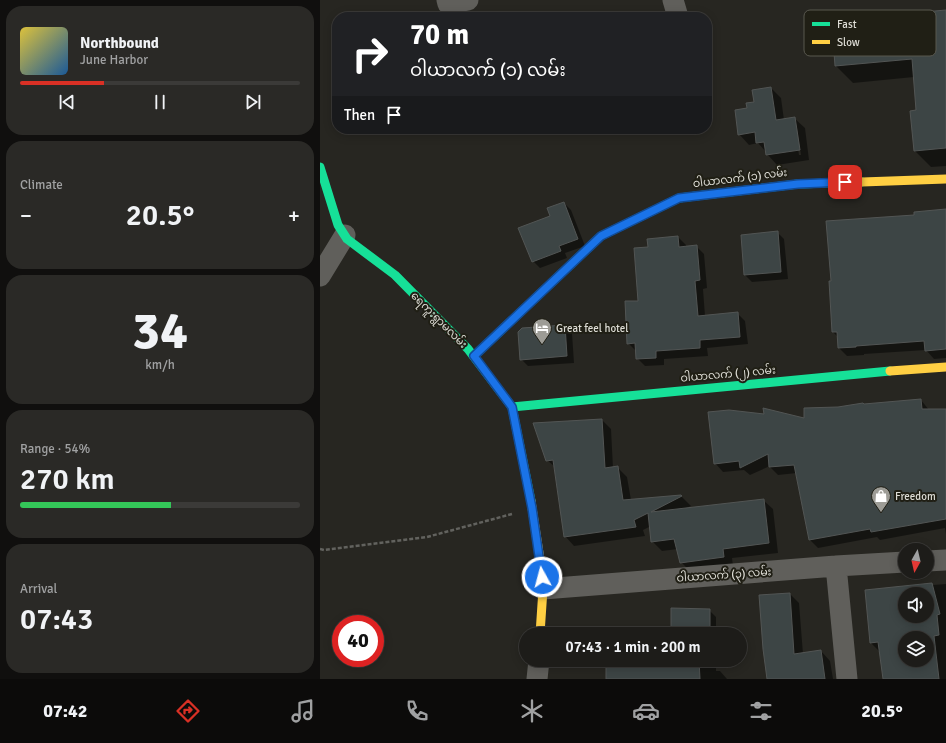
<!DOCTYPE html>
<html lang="en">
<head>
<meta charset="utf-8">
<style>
  body { margin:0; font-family:Signika,"Noto Sans Myanmar",sans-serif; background:#2a2926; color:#f1f3f6; height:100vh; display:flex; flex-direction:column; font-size:15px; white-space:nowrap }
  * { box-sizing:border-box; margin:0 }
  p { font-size:13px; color:#a0a1a2 }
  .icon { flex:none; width:22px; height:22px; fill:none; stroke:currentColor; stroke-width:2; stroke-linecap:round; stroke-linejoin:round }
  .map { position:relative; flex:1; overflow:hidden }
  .details { display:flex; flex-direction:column; gap:6px; padding:6px; background:#100f0e; width:320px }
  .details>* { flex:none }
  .banner { position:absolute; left:12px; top:12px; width:380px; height:122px; border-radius:16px; box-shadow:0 2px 10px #0003,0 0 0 1px #3b3a38; background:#202124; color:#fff; overflow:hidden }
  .needle { width:26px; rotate:188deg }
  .fabs { position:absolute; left:578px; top:543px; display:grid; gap:8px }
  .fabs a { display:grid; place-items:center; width:36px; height:36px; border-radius:50%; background:#1d1c19; box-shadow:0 2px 10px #0003,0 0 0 1px #3b3a38; font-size:20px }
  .speed { position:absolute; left:12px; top:615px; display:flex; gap:8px; font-size:20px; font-weight:700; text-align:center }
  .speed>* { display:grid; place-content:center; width:52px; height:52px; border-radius:50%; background:#1d1c19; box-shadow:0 2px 10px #0003,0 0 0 1px #3b3a38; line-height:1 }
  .speed .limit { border:6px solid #d22; background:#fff; color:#111 }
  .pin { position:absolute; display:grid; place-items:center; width:34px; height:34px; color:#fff; margin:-17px; border-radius:8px; box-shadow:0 2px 6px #0006 }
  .me { position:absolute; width:44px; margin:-22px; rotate:353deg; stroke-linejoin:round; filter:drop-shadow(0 0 3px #0008) }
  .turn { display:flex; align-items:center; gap:14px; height:84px; padding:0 12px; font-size:18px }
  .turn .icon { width:52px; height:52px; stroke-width:2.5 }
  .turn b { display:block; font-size:28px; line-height:34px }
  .then { display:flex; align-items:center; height:38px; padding:0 12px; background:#0003; gap:8px; font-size:15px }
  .big { font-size:30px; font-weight:600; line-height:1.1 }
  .details .card { flex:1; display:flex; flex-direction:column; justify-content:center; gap:6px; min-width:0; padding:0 14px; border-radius:16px; background:#2a2926 }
  .details .dial { align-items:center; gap:0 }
  .dial b { font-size:52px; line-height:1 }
  .song { display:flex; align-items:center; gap:12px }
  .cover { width:48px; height:48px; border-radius:6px; background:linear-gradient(135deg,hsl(50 70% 55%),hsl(210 70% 35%)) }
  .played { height:4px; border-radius:2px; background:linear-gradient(90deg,#d93025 30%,#3b3a38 30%) }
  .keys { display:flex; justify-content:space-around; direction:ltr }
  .heat { display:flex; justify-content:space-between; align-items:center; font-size:22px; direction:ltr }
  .charge { height:6px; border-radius:3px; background:linear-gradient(90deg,#34c759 54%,#3b3a38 0) }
  .trip { position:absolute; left:199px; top:627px; width:228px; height:40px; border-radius:20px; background:#1d1c19; box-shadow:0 2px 10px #0003,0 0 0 1px #3b3a38; font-weight:600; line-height:40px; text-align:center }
  .dock { display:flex; height:64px; justify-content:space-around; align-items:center; background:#0c0b0a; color:#a0a1a2 }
  .dock .icon { width:28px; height:28px }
  .dock .active { color:#d93025 }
  .dock b { font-size:18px; color:#f1f3f6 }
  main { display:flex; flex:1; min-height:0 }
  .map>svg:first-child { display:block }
  .shadow { fill:#0007; fill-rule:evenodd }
  .building { fill:#3d4545; stroke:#525554; fill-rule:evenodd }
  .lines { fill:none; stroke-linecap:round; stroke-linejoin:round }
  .path { stroke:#62625e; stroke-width:2.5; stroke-dasharray:4 2; stroke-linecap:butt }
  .street { stroke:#605f5b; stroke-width:21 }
  .fast { stroke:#16e098; stroke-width:9 }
  .slow { stroke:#ffcf43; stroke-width:9 }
  .route-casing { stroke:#114b97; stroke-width:10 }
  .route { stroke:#1a73e8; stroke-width:7 }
  .labels { text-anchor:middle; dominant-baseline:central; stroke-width:4; stroke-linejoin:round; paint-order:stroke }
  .street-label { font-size:11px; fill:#dddcd5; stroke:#201f15 }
  .poi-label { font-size:11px; fill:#dddcd5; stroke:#201f15; text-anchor:start }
  .key { fill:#201f15; stroke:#59584f; stroke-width:1 }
  .key-label { font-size:11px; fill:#dddcd5 }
</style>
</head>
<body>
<main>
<section class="details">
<div class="card">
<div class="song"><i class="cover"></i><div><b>Northbound</b><p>June Harbor</p></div></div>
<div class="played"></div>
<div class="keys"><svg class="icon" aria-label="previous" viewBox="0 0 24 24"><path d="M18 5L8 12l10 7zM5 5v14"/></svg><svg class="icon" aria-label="pause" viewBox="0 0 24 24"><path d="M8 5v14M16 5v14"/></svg><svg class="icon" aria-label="next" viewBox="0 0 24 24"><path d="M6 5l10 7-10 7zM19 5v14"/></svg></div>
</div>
<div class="card"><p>Climate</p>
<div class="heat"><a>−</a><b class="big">20.5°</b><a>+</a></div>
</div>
<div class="card dial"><b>34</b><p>km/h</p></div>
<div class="card"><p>Range · 54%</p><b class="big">270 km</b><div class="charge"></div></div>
<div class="card"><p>Arrival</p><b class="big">07:43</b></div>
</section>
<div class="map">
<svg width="626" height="679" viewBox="0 0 626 679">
  <rect width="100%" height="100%" fill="#272621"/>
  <path class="shadow" d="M626,11V166L611,167L595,151L597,111L594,77L533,83L516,66L514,40L528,39L554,29L565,23Z
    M451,88L461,98L464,120L474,118L485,128L489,160L457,165L447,154L446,152L438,143L429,145L419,134L428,109ZM475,128H477L481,155H479Z
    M244,203L251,210L265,246L245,253L247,258L220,268L213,261L231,216Z
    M626,210V358L614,359L606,350L544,354V355L527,356L519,348L518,337L513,332L596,216Z
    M457,232L464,239L468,279L432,282L425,275Z
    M358,237L366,245V247L376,246L384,254L387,288L383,289L385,316L417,313L425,321L428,344L387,348L388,356L344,359V365L325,366L317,358L316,351L308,343L320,302L329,248Z
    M245,326L252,333L254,363L208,366L201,359Z
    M601,400L609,410H626V534L625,528L560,540L557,537L498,548L490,540L477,473L458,475L450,467V466L430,475L424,470L403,472L395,463L485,419L518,408L544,405Z
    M282,420L291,429L293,468H298L307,477L311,500L361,496L371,506L366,508L443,500L453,509L458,553L412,558L413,566L371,572L361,562L358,549L342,551L332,541L331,526L323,530L325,536L254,546L245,536L235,467L227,460Z
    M611,584L613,585L626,584V679H564L560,652L551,643L547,591ZM585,594H607V616H585ZM585,638H607V660H585Z
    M470,594L479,603L483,654L501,651L510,661L513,679H448Z
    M389,610L396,617V634H352Z
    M287,660H396V671H400L407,679H287Z"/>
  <path class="building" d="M626,10V148L594,151L590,111L596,110L592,59L515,66L513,39L526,38V30L552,28L550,22H563L560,16Z
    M451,87L456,120L475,117L480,150L446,155L444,142L436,143L435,132L418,135L415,110L427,108L426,103L434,102L432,90Z
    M244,202L258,239L239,246L241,251L212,262L198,228L230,216L227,208Z
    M626,209V349L605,351L604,341L536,346V347L518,348L517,332H512L509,281H511L506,221L594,215V212Z
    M458,231L461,272L424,275L421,235Z
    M358,236L359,247L377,245L380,280L375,281L378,316L418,312L420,337L380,340V348L336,351V358L316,359L315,343L307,344L305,301H318L314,248L328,247L327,239Z
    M245,325L247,356L200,360L198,332L202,328Z
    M601,399L602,409H626V519L551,532L550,529L489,540L474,465L449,467L448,454L420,468L419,461L394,464L388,412L409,410L444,414L443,408L484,418V408L518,407L543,403L544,404Z
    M282,419L285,468L298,466L303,500L361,495L362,496L331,512L444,499L449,543L403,549L404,557L360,563L354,539L331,542L328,513L314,520L316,527L244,537L233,460L226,461L213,423Z
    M612,583L620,614L617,615L619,635L614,636L619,679H563L558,642L550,643L545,590ZM585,594H607V616H585ZM585,638H607V660H585Z
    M470,593L474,654L501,650L505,679H447L443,649L439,595Z
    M351,608L390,609V634H351Z
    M286,660H379L380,679H286Z"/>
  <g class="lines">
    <path class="path" d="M0,549L4,550L107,537L192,514"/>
    <path class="street" d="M127,0L128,4L148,0
      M353,0L358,17
      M0,276L25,235
      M607,561L626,560
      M516,566L527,679
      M223,589L516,566L585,562
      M217,679L219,660"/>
    <path class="fast" d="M0,167L18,225L27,239L75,275L148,349L192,407L211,501
      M154,356L281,236L359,198L478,184L542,182
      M192,407L570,371"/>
    <path class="slow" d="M542,182L626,179
      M570,371L626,367
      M211,501L221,566L223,589L220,634"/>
  </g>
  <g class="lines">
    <g class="route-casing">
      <path id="route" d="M222,577L212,508L192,407L154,356L281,236L359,198L478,184L525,182"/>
    </g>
    <use href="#route" class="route"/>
  </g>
  <defs>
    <g id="hotel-pin" transform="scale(1)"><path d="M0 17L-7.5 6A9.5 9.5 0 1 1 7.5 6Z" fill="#9d9c96" stroke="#201f15"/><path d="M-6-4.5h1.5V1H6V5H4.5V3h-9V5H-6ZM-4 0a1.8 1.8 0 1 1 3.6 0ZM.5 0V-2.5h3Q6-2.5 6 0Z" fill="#fff"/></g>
    <g id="shop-pin" transform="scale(1)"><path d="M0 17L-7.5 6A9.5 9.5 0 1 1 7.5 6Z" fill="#9d9c96" stroke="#201f15"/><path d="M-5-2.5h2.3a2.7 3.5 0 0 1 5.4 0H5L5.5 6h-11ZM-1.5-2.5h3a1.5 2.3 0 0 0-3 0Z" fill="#fff"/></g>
  </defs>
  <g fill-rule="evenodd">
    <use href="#hotel-pin" x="222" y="328"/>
    <use href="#shop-pin" x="561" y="496"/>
  </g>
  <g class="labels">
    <g class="street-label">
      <text transform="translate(420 178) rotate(-7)">ဝါယာလက် (၁) လမ်း</text>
      <text transform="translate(119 320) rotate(45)">ရေကူးရွာမလမ်း</text>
      <text transform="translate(408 374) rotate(-5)">ဝါယာလက် (၂) လမ်း</text>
      <text transform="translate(404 575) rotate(-4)">ဝါယာလက် (၃) လမ်း</text>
    </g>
    <g class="poi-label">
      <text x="236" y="328">Great feel hotel</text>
      <text x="575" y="496">Freedom</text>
    </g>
  </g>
  <rect x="484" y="10" width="132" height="46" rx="6" class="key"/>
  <rect x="492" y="22" width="18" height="4" fill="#16e098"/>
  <rect x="492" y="40" width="18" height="4" fill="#ffcf43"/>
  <g class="key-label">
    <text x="517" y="28">Fast</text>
    <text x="517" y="46">Slow</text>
  </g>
</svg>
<div class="fabs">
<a><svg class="needle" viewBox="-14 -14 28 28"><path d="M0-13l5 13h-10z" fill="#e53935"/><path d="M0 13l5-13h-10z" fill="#a0a1a2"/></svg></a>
<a><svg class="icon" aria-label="sound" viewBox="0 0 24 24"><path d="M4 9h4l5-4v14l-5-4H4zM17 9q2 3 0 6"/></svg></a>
<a><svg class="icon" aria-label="layers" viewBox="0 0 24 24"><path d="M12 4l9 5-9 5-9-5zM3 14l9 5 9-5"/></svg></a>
</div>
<div class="speed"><div class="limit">40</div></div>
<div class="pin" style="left:525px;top:182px;background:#d93025"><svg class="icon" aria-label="arrive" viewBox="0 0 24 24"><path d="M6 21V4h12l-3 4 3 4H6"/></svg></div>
<svg class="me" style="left:222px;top:577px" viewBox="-20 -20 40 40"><circle r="17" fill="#1a73e8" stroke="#fff" stroke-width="3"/><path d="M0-11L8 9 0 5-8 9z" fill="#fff"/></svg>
<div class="trip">07:43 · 1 min · 200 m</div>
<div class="banner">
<div class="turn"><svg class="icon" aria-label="right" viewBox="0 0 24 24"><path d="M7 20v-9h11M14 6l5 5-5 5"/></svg><div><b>70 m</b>ဝါယာလက် (၁) လမ်း</div></div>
<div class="then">Then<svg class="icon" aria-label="arrive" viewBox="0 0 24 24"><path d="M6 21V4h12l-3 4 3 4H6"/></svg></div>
</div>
</div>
</main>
<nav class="dock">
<b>07:42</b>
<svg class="icon active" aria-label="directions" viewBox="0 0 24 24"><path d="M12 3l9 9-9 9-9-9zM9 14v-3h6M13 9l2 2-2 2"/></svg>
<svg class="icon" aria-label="music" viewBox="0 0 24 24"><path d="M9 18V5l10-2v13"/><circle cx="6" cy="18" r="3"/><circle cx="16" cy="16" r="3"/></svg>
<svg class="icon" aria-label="phone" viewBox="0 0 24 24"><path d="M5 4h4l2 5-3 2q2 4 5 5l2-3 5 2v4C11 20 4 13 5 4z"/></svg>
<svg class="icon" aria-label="climate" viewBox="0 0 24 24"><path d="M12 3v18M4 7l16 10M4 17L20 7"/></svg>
<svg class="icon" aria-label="car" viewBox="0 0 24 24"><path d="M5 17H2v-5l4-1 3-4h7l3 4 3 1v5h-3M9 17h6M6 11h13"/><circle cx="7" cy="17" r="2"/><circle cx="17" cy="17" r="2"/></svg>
<svg class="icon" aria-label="filters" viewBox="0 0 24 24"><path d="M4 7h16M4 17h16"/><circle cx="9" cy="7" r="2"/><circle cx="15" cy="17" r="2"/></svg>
<b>20.5°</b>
</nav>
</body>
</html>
